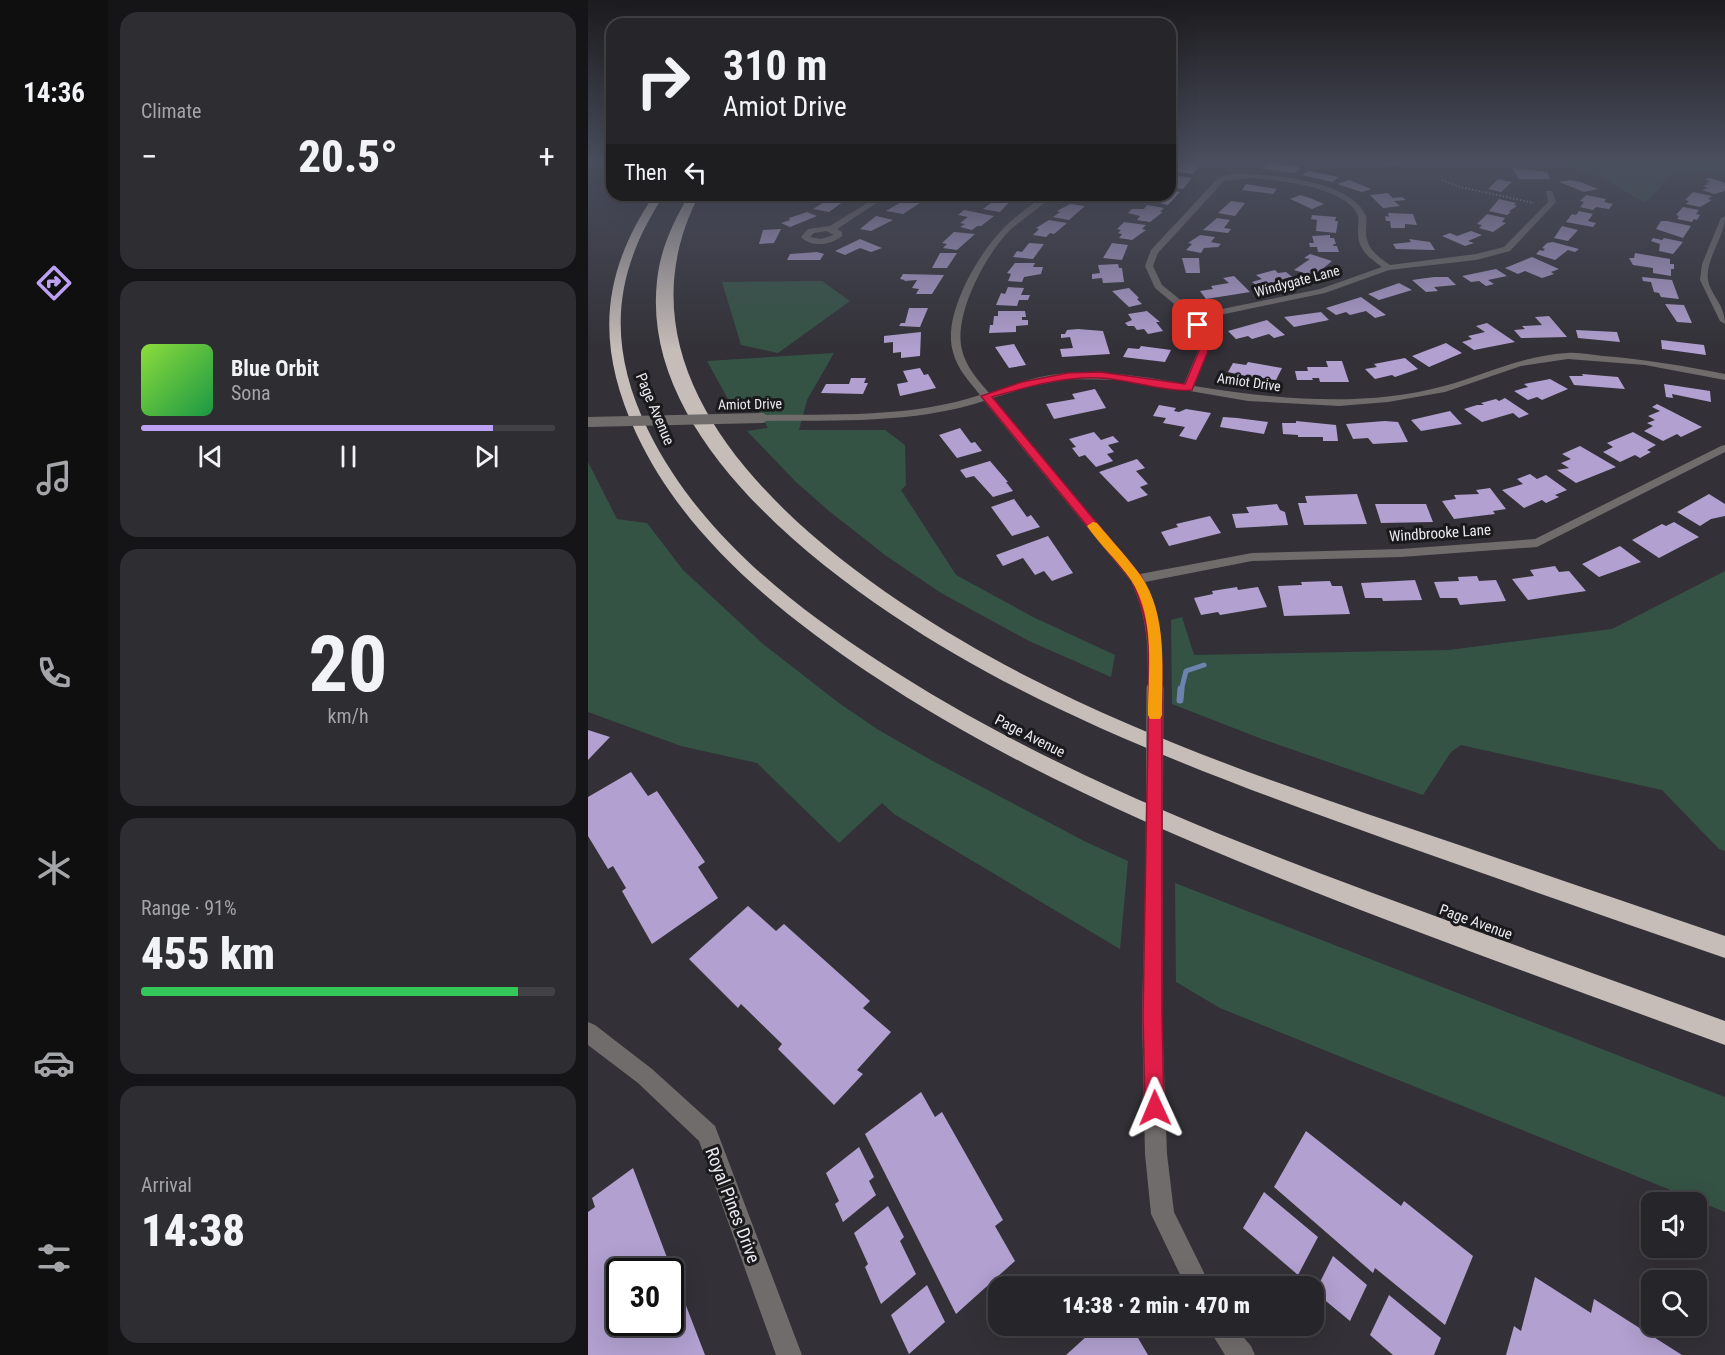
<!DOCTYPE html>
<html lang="en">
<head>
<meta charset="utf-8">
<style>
  body { margin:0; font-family:"Roboto Condensed",sans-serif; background:#2e2d31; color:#f1f3f6; height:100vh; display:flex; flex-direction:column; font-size:22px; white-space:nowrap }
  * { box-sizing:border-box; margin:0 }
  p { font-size:20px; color:#a4a5a8 }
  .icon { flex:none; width:33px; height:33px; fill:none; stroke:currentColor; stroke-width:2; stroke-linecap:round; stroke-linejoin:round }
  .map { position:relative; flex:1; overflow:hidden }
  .side { display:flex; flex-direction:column; gap:12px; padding:12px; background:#151417; width:480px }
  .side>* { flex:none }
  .top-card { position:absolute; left:18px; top:18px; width:570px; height:183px; border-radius:18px; box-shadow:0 6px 24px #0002,0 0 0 2px #424246; background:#262529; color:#f1f3f6; overflow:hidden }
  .fabs { position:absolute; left:1053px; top:1192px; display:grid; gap:12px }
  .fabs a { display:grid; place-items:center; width:66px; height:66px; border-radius:12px; background:#262529; box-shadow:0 6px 24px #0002,0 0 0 2px #424246; font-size:30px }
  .speed { position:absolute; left:18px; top:1258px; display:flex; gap:12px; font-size:30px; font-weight:700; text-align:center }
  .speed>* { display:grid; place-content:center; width:78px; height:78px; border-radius:50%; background:#262529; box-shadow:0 6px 24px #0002,0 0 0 2px #424246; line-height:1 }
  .speed .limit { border:3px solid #111; border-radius:9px; background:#fff; color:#111 }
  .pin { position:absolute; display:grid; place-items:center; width:51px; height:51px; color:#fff; margin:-26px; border-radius:12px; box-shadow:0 3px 9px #0006 }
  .me { position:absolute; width:66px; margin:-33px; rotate:359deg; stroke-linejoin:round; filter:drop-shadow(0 0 4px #0008) }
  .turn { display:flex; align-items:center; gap:21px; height:126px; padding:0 18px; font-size:27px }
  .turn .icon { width:78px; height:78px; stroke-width:2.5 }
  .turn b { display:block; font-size:42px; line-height:51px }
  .then { display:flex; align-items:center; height:57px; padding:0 18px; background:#0003; gap:12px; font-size:22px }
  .big { font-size:45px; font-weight:800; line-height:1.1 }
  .side .tile { flex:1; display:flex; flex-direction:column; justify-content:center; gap:9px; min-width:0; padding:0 21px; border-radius:18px; background:#2e2d31 }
  .side .dial { align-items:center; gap:0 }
  .dial b { font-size:78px; line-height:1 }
  .song { display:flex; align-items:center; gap:18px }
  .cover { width:72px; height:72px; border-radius:9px; background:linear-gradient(135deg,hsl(90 70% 55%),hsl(140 70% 35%)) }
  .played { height:6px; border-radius:3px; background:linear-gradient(90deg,#bca0f2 85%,#424246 85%) }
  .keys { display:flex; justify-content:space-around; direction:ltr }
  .heat { display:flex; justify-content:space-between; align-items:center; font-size:33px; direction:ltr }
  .charge { height:9px; border-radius:4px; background:linear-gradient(90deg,#34c759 91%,#424246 0) }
  .trip { position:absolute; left:400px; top:1276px; width:336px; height:60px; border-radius:18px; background:#262529; box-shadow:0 6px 24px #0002,0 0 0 2px #424246; font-weight:800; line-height:60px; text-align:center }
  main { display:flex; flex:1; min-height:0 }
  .tabs { display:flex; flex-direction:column; width:108px; justify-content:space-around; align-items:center; background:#0f0f10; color:#a4a5a8 }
  .tabs .icon { width:42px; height:42px }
  .tabs .selected { color:#bca0f2 }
  .tabs b { font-size:27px; color:#f1f3f6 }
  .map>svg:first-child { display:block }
  .green { fill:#345344 }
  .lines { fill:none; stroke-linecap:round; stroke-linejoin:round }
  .stream-far1 { stroke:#6b83ae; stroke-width:5 }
  .stream { stroke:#6b83ae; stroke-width:7 }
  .building { fill:#b1a0d0 }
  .path { stroke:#959499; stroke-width:2; stroke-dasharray:1.5 2; stroke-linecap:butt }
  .street { fill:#706c6b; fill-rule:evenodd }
  .highway { fill:#c6bcb8; fill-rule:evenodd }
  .street-bridge-far2 { stroke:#706c6b; stroke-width:10 }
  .street-bridge-far1 { stroke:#706c6b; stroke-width:14 }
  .street-bridge { stroke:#706c6b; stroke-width:17 }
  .route { fill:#e11d48; stroke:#92132f; stroke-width:1.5 }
  .slow { fill:#f59e0b }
  .labels { text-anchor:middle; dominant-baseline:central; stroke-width:6; stroke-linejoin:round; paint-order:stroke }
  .far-street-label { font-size:14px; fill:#ebeaee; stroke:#1a191c }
  .street-label { font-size:15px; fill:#ebeaee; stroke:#1a191c }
  .near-street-label { font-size:18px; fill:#ebeaee; stroke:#1a191c }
</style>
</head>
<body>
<main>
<nav class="tabs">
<b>14:36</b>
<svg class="icon selected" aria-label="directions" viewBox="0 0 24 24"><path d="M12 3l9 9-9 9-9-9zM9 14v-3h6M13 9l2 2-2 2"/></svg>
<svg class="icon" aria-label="music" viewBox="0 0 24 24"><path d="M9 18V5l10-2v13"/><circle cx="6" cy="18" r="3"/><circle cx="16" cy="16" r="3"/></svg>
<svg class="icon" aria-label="phone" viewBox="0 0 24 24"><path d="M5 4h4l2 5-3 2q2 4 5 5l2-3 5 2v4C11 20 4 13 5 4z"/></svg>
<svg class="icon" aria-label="climate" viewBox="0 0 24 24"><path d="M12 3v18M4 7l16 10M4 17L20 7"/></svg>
<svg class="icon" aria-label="car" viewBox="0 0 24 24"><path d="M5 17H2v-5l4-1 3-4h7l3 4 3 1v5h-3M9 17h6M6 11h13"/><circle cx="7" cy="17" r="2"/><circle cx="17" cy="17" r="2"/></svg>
<svg class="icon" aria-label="filters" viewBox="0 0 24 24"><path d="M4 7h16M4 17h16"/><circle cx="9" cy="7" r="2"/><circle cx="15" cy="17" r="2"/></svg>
</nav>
<section class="side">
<div class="tile"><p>Climate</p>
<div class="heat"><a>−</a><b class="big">20.5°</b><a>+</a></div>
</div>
<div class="tile">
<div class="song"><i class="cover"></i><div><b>Blue Orbit</b><p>Sona</p></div></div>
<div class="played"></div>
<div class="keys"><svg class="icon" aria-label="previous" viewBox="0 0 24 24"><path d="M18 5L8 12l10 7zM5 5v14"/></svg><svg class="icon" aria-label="pause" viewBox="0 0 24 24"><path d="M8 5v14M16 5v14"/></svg><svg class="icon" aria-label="next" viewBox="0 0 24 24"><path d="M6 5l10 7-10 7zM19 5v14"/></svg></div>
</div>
<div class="tile dial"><b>20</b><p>km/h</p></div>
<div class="tile"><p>Range · 91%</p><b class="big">455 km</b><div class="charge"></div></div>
<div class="tile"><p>Arrival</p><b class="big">14:38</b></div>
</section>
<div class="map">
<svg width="1137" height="1355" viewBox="0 0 1137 1355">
  <rect width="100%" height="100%" fill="#333137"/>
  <path class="green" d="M905,160H1137V171L1084,174L1057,203L1010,175L975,164L907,163Z
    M234,281L262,301L190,353L153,345L134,282Z
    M246,353L219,400L211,430H297L317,445L318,485L313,490L368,575L445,617L527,655L523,677L441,641L353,593L297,555L241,511L208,482L159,431L180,428L168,407L145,408L119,361Z
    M0,462L29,519L59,523L95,570L175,644L251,703L289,729L341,759L498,842L540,861L532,949L306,814L294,803L251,843L169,763L93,746L0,712Z
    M1137,571V851L1131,849L1074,790L873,745L863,752L835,795L674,739L584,704L583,620L594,617L606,655L861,650L1024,629Z
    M587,883L1137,1097V1212L632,1008L588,982Z"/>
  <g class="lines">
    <path class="stream-far1" d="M593,691L598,671L616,665"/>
    <path class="stream" d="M592,700L593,689"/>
  </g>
  <path class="building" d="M602,160L615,161L605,174L582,171V167L587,162L598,163Z
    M681,160L690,161L688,163L712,167L707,173L674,169Z
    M791,160H819L804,166L787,161Z
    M924,168L959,172L962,179H931Z
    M720,171L751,177L745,182L714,175Z
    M591,176L604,178L595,189L582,187Z
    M1123,178L1137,183V191L1126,194L1114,190L1120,188L1115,186L1121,184L1117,183L1122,182L1116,179Z
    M910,179L924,182L913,192L900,189Z
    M761,180L776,186L783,189L774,192L749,184Z
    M981,180L993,182L1010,189L996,192L971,182Z
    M658,184L689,189L685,194L654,190Z
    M582,191L592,192L580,205L558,200L563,195H582Z
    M1105,192L1124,196L1120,199L1124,200L1112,207L1098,204L1101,201L1097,200Z
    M800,193L805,198L814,197L818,200L806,201L812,206L795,208L782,195Z
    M240,195L260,198L241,212L225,209L241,199L235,198Z
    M712,195L722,198L736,204L724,209L702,199Z
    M998,195L1018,199L1016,202L1025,204L1021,209L1008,207L1005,210L992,207L996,202L992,201Z
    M411,197L424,199L412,212L395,209Z
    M320,198L335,201L315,214L298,211Z
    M911,199L928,203L926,205L929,206L921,211L923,212L919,215L901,211Z
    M643,201L657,203L647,216L630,213Z
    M482,204L497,206L481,220L465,217L472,212L469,211Z
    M559,205L576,208L572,212H575L562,222L549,220L552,216L540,213L544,209H556Z
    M1095,207L1111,210L1108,214L1112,215L1109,220L1106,219L1104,222L1089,219L1091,216L1088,215Z
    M376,210L406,216L393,226H389L384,230L372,227L377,224L372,223L380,217L370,215Z
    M991,211L1005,214L1000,221L1008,223L1005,227L978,222L984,214L988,215Z
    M219,212L229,216L202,227L193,223L202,220L201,218Z
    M800,213L825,214L829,225L817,224V228H803L802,221H798L797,216L801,217Z
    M899,214L917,218L914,222L918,223L905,232L891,228L894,225L889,224Z
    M724,215L748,217L747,221H750L748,233L728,231L729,220L723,219Z
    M288,216L305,220L283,231L272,229Z
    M629,218L642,220L636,228L643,229L640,233L615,230Z
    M461,220L479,223L466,234L462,233L458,237L445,235L451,229L448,228Z
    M1073,221H1079L1103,226L1095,238L1068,229Z
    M536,222L558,225L554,229L558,230L544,240L531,238L534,234L530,233L533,230L529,229Z
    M974,226L990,230L980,241L966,238Z
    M193,229L186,243L171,244L175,230Z
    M883,231L894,235L880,241L886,243L877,246L854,236L862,233L869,236Z
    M366,232L387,234L369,250L355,248L359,244L354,243Z
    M612,235L627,237L623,242L633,244L630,247L616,248L613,253L598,250L604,244L600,243Z
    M742,235V238H746L748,244H745L746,246H749L751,252H730L729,247H722L721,243H726L724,236Z
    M1065,238L1074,240L1076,238L1095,242L1085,254L1071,251L1072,244L1063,241Z
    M272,239L294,248L283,252L272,248L257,255L247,251Z
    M821,239L842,242L847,250L808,249L805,244L823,242Z
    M965,242L991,249L987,252L980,250L967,260L948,254L952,250L955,251L957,249L954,248L959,243Z
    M441,243L456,244L445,259L425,257L429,251L434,252Z
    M524,243L540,245L534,260L515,258Z
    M229,252L236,254L232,260H199L202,254Z
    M352,253H369L359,268H344Z
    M1047,253L1082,259V264H1086V269H1083V276L1065,273V268L1045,265L1041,258H1046Z
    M722,254L744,261L726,276L706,270L722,259L716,258Z
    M944,257L971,269L963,272L966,274L954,278L937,271L930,274L917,268Z
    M594,258H611L612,273H598Z
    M427,263H447L445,267H455L453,274L436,277L434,282L420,281L423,274L419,273Z
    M530,264L531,268H534L536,282L515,283L514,278L504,279V274L512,273L510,265Z
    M908,269L919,276L900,280L906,284L898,286L891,281L883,282L874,276Z
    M687,270L690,273L698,272L708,280L689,286L687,285L672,288L664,282L674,279L668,275Z
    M315,274L356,275L344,294H328L331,289L324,288L329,280L316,281L317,280L312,279Z
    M646,276L662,292L618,299L612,291L625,289L623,286L641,283L635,278Z
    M846,277H860L868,285L846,287L850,291L838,292L824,280Z
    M1054,277L1084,280L1091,299L1073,297L1071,293L1066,292L1063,282L1055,281Z
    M811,283L824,290L791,300L780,294Z
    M420,287L436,288L433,295H442L440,300H431L429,306L408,305L413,293L417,294Z
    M541,288L551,298L549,299L554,304L541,307L524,291Z
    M773,297L798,315L787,318L778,311L762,315L758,312L748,315L738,308Z
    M1077,304L1096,305L1104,323L1089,322Z
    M321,308H340L332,327L311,326L313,323H317Z
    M410,311H437L438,317H434V320H440V325L428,326V332L401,333L402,325H405L406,316H410Z
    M559,311L572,322H568L575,331L560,334L556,329L549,330L546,326H540L537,323L544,320L540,314Z
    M733,312L741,320L706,327L696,317Z
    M961,316L979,337L933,338L926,330L937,329L934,326L954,325L947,317Z
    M679,320L697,335L686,338L681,334L664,339L660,336L648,339L640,331Z
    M899,323L927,342L886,350L874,342L884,339L880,336L897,332L888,326Z
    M490,329L515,331L522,354L474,357L472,349L485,348L482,337L473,338V334H477L479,330Z
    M988,330L1029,332L1032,342L990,338Z
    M333,332L332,356L313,358V352L305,353V342L296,343V336Z
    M1073,340L1116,345L1118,355L1074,349Z
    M858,343L874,353L841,367L824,356Z
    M426,344L438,365L421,368L407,347Z
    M553,346L583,350L577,362L535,357L540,348L551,349Z
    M817,358L830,369L807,377L804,375L787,379L777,369L789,367L786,364Z
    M738,361H754L761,382H732L731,378H724L725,380H709L707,371H720L719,367H740Z
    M660,362L694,368L688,380L674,378L673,380L640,372L645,363L658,365Z
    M332,368L336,375L340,374L348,388L312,396L309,384L320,382L315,371Z
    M994,374L1030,377L1037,389L986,385L981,376H995Z
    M263,378H278L276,383H280L275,394L233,393L238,384H261Z
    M962,379L980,389L954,400L949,397L940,400L926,391L940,387L936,384Z
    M1076,384L1122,391L1123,402L1084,394L1085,398L1078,397Z
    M507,389L518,408L466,419L458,404L487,399L484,394Z
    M917,398L941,414L931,418L925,413L894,422L876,409L889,405H896L893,403L908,399L911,401Z
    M1069,404L1077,408L1114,427L1093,437L1089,434L1075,441L1056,431L1065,426L1059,423L1067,420L1060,416L1072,411L1064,407Z
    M571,405L588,408L586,411L591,412L598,409L623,413L608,440L591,436L597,427L575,423L578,418L565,416Z
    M862,411L874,424L833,431L823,420Z
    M635,417L649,418L680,422L676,434L632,427Z
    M708,421L748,425L750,441H735V437H710V435L695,434L694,423H708Z
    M797,421L810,422L820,442L785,444L780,438L765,439L758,424Z
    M372,428L383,443L387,442L394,451L369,458L351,435Z
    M506,432L513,440L525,436L531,442L520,445L526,452L519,454L525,461L508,467L497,455L491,457L484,448L488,447L481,439Z
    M1045,432L1068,445L1059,450L1063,452L1052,458L1047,455L1032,462L1015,452L1025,447L1019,443Z
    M992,446L1028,467L988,483L969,470L981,468L973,463L983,459L974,454Z
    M549,459L557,468L548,471L560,484L552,487L560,495L540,502L511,472Z
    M402,461L420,482H418L425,491L405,497L386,476L378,478L372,470Z
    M942,474L949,479L958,475L979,490L967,495L971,497L958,503L954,500L936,508L914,490L935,484L929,479Z
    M902,488L918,509L905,511L907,514L866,519L854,501L868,499L866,495L891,494L888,490Z
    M769,494L779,524L716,525L710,503H719L717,496Z
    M1121,494L1137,504V516L1123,519L1112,526L1089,512Z
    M426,499L439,517L443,515L452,527L424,536L403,507Z
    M689,504L692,510L697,512L700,525L648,528L644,514L661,513L658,507Z
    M787,504H838L845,522L793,523Z
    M622,516L633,533L581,546L573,532L590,527L588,524Z
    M1086,522L1111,537L1071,558L1044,540L1074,524L1078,526Z
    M460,536L485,573L464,581L456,571L447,575L435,558L415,566L408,555Z
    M1032,546L1053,562L1011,577L994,564Z
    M967,566L971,572L981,571L998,591L940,600L924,579L946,576L942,570Z
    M889,576L891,581L908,580L918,601L872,605L869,598H852L846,582L871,581L870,577Z
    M827,580L834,600L795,601L794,598H777L773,583Z
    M742,581L744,586H754L762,614L696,616L690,586L714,585L713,582Z
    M649,587L650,590L670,587L679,607L632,615L630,612L613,615L606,598L625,594L624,591Z
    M0,730L22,737L0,760Z
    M43,772L60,796L69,791L117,862L110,867L130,898L64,944L34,891L38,888L25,866L20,869L0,836V797Z
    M160,906L188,931L196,924L282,1001L275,1008L303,1032L269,1070L275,1074L246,1105L190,1049L194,1044L153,1004L150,1008L101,959Z
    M333,1092L347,1117L354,1112L415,1220L407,1226L427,1261L368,1314L277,1134Z
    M718,1131L813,1206L816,1201L885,1256L857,1325L787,1268L785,1273L686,1187Z
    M271,1147L286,1177L281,1181L288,1195L255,1222L247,1204L251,1201L238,1173Z
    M45,1168L83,1268L79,1272H32V1323H82V1288L86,1295L92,1290L117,1355H0V1212L7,1207L4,1198Z
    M676,1192L730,1237L710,1275L655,1228Z
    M300,1206L316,1237L312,1241L328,1274L293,1304L277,1267L280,1264L266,1233Z
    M745,1256L779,1285L762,1321L727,1292Z
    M947,1277L1003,1313L1006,1299L1094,1355H918L926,1326L933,1331Z
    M339,1285L357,1322L321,1354L303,1315Z
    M801,1295L853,1338L846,1355H805L782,1335Z
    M510,1326H543L560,1355H478Z"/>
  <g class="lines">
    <path class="path" d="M854,180L872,187L946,203"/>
    <path class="street" d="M646,174C680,173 763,180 778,216C779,220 778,224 778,229C777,248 788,255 802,265L888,254L916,247L960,202L958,191H964L968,202L922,251L888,260L801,270L737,293L613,319L620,351L606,386C687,399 775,408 856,386C899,374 932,356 979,353C991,352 1003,355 1015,356C1056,359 1096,366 1137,374V380L1057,365L980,359L933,366L857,392L800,402L751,406L660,401L538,380L480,379L440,387L405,398L552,574L664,553L813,549L947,539L1133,446L1137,445V452L949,547L813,557L664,561L557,582C572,617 574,638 574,675L572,679H562L560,675C560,638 558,615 543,581L396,401C325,424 249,420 174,421L169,418L174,415C247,414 322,418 392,395C382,382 369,369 365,352C354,316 389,256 413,231C426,217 442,206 456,195H465C452,208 436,218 422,230C398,254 365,315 374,350C378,367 390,380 401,393C427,384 454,374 482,373C521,371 558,377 596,384L610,351L603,318L567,288L557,266L563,250L631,177ZM663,178C689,180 760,187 770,216C771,220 770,225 770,230C769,249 780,257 794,267L732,289L610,314L574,285L565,266L570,253L636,181Z
      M292,195H301L249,229L254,232V236C243,245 224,248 213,237L220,229L242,226ZM238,231L246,235L233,239L222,237L226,233Z
      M1137,216C1137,237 1117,259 1120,280C1123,296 1137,304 1137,324L1132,321L1112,280L1114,264L1133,218Z
      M566,887L572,890L575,896L574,1015L579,1154L586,1212L623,1287H598L563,1214L557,1154L554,1015L557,896L560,890Z
      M0,1022L7,1025L64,1069L127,1126L214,1355H188L111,1141L50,1083L0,1045Z
      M619,1326H646L663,1346L667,1355H637Z"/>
    <path class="highway" d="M66,195H76C24,274 19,345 60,430C109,530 200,603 292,662C444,761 612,829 782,892C900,936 1019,978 1137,1021V1045C1015,1000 892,956 770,909C601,843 433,774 281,673C189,611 96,536 48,433C8,346 12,275 66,195Z
      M101,195H111C0,411 278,593 438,676C578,748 729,797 877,847C964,877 1050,906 1137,936V958C1027,920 916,881 806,842C678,796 550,750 429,688C292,618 49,460 69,281C72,250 85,222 101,195Z"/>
    <path class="street-bridge-far2" d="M0,422L174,418"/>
    <path class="street-bridge-far1" d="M567,691V675"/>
    <path class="street-bridge" d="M566,896L567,689"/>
  </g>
  <linearGradient id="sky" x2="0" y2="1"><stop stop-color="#1c1b1e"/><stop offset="0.46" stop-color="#4a4e5e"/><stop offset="1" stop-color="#4a4e5e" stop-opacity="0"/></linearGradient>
  <rect width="1137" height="350" fill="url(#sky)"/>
  <path class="route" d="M610,322L614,325L620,351L604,390C581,393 538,379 512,378C476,376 439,387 404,397L553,576C571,608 574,640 574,675V1015L576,1108L574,1115L567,1117L560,1115L557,1108L555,1015L561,675C561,637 559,616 544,581L393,396L434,382L480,373L512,372L597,384L611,351L606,325Z"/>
  <path class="slow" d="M505,522L509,523C524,541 540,558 553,576C580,615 574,670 574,715L572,719H562L560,715C560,672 568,618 543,580C530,561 512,545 499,526Z"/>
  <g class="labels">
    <g class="far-street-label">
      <text transform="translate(709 281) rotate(-15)">Windygate Lane</text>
      <text transform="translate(661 382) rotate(8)">Amiot Drive</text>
      <text transform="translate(162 404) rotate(-1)">Amiot Drive</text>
    </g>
    <g class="street-label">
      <text transform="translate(67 409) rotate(67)">Page Avenue</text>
      <text transform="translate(852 533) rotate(-4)">Windbrooke Lane</text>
      <text transform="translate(442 736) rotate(27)">Page Avenue</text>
      <text transform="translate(888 922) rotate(20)">Page Avenue</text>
    </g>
    <g class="near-street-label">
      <text transform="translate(145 1205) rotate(69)">Royal Pines Drive</text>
    </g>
  </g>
</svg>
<div class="fabs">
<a><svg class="icon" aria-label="sound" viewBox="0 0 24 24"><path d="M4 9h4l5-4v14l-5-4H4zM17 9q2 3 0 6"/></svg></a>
<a><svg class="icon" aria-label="search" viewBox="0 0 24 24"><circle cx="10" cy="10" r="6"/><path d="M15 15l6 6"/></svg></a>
</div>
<div class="speed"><div class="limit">30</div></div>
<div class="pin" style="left:610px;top:325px;background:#d93025"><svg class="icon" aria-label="arrive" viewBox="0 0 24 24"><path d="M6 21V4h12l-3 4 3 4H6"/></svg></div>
<svg class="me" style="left:567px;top:1108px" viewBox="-20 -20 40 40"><path d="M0-17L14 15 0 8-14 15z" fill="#e11d48" stroke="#fff" stroke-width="4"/></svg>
<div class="trip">14:38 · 2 min · 470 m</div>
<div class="top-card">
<div class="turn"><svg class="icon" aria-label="right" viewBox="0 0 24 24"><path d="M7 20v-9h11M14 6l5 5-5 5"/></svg><div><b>310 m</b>Amiot Drive</div></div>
<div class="then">Then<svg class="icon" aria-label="left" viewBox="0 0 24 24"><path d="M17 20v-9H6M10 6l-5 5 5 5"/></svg></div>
</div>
</div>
</main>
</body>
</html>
